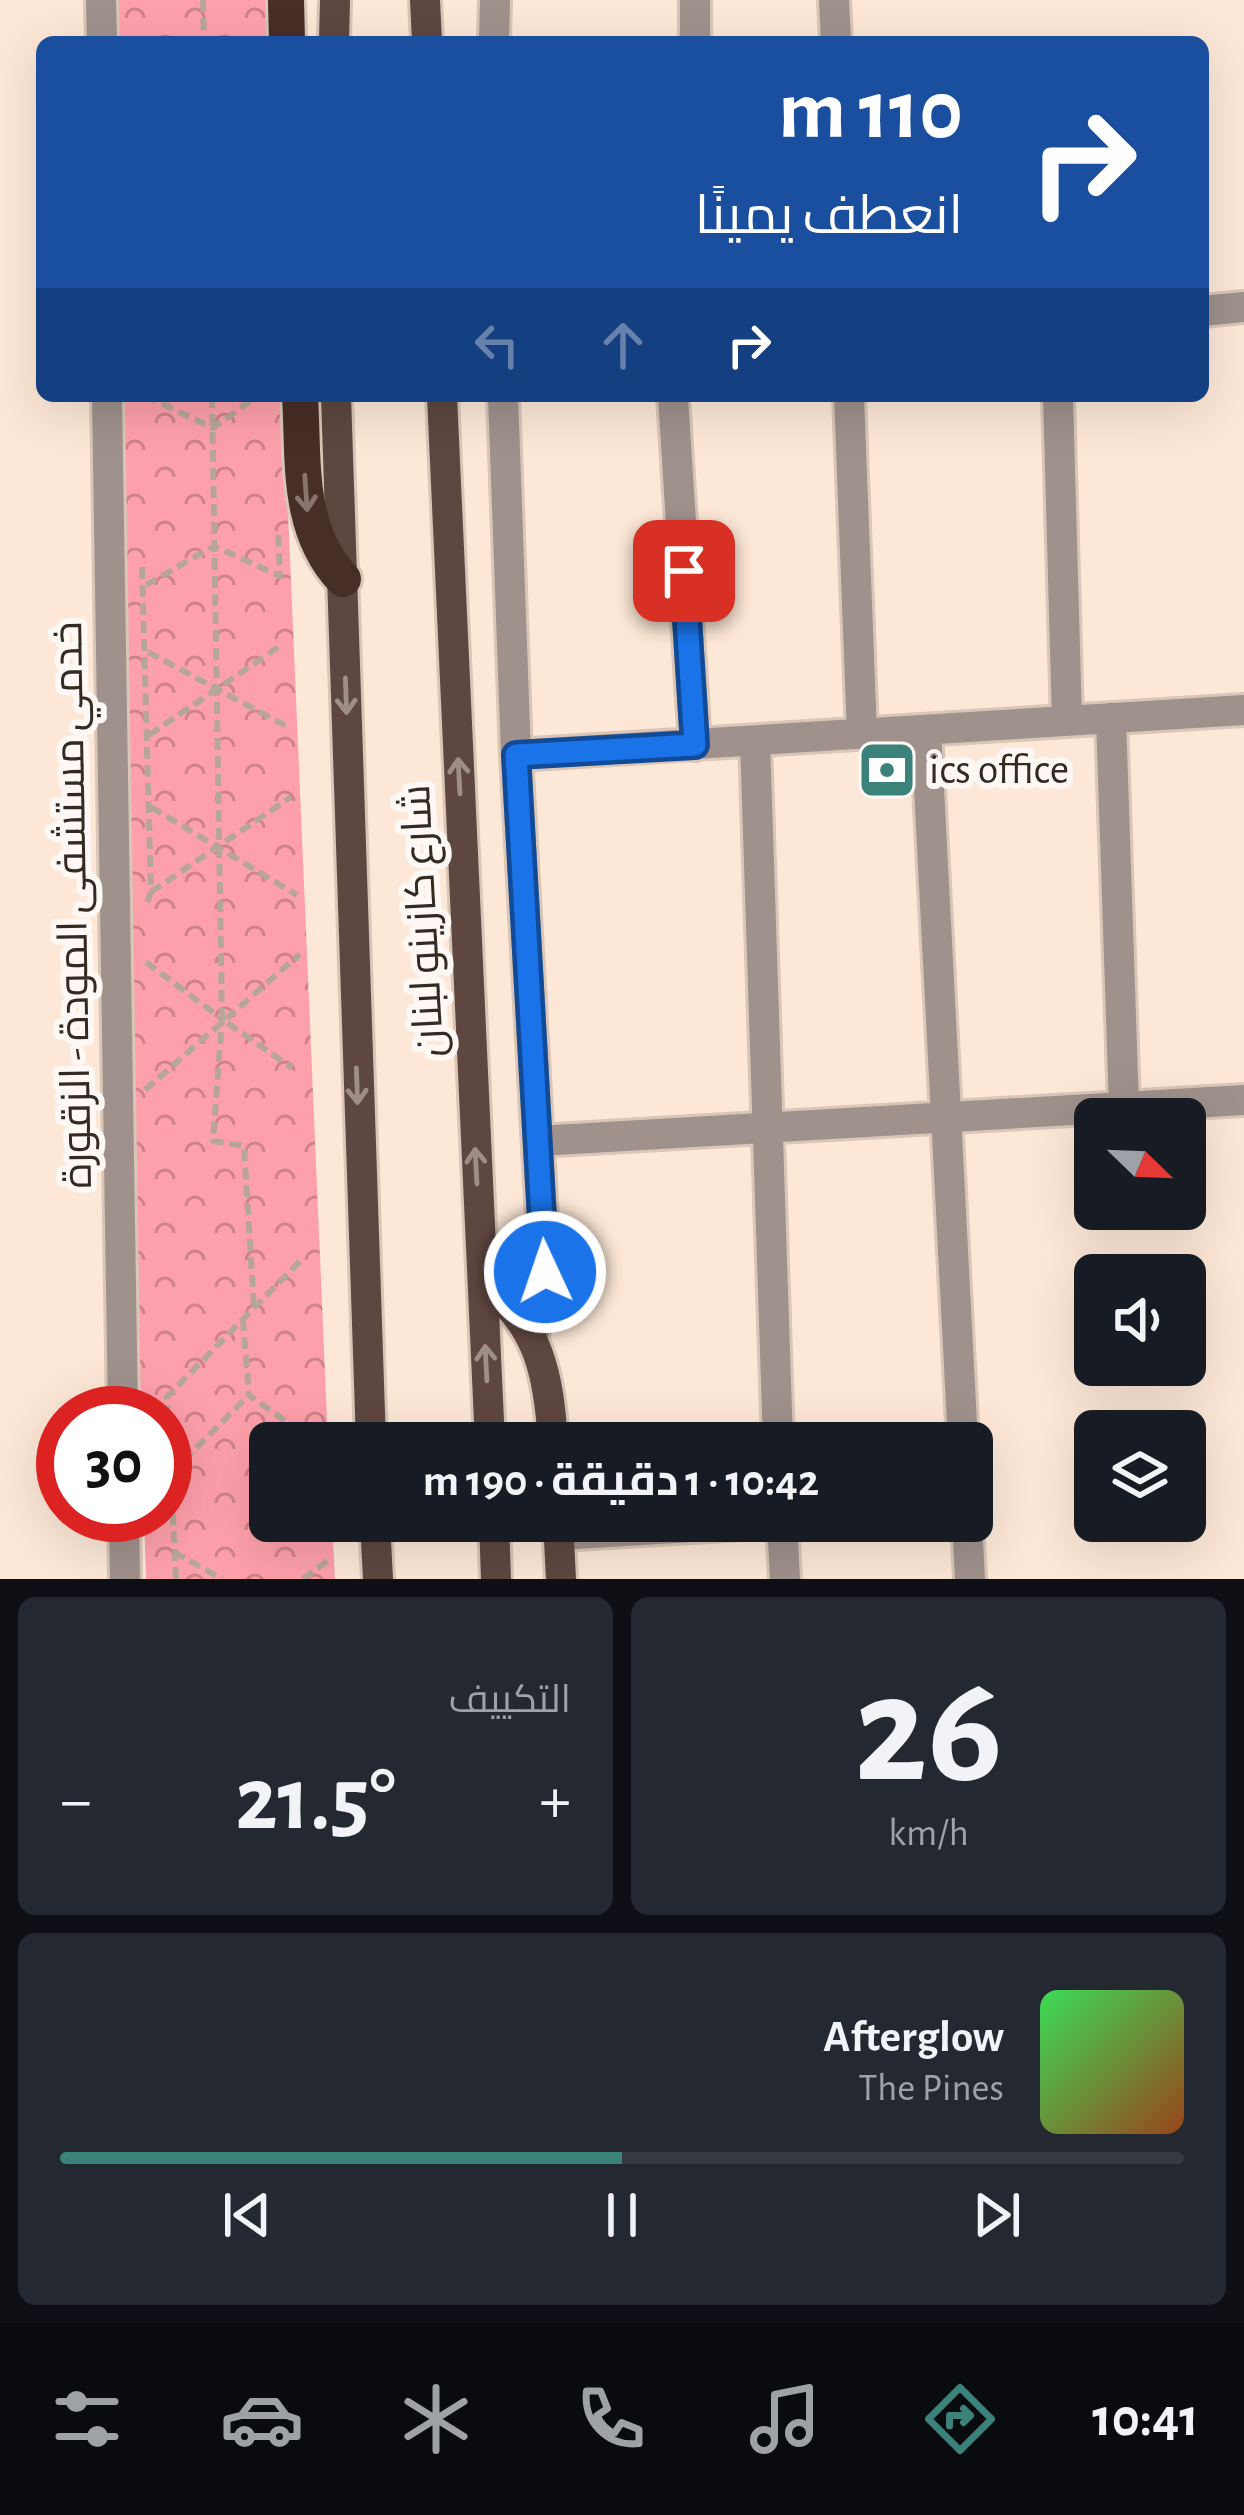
<!DOCTYPE html>
<html lang="ar">
<head>
<meta charset="utf-8">
<style>
  body { margin:0; font-family:"Alegreya Sans",Cairo,sans-serif; background:#242831; color:#f1f3f6; direction:rtl; height:100vh; display:flex; flex-direction:column; font-size:45px; white-space:nowrap }
  * { box-sizing:border-box; margin:0 }
  p { font-size:39px; color:#9ea1a6 }
  .icon { flex:none; width:66px; height:66px; fill:none; stroke:currentColor; stroke-width:2; stroke-linecap:round; stroke-linejoin:round }
  .map { position:relative; height:1579px; overflow:hidden; direction:ltr }
  .details { display:flex; flex-direction:column; gap:18px; padding:18px; background:#0d0f14; flex:1 }
  .details>* { flex:none }
  .hud { position:absolute; left:36px; top:36px; width:1173px; height:366px; border-radius:18px; box-shadow:0 12px 48px #0002; direction:rtl; background:#1a4fa0; color:#fff; overflow:hidden }
  .needle { width:78px; rotate:113deg }
  .tools { position:absolute; left:1074px; top:1098px; display:grid; gap:24px }
  .tools a { display:grid; place-items:center; width:132px; height:132px; border-radius:18px; background:#171b24; box-shadow:0 12px 48px #0002; font-size:60px }
  .speed { position:absolute; left:36px; top:1386px; display:flex; gap:24px; font-size:60px; font-weight:700; text-align:center }
  .speed>* { display:grid; place-content:center; width:156px; height:156px; border-radius:50%; background:#171b24; box-shadow:0 12px 48px #0002; line-height:1 }
  .speed .limit { border:18px solid #d22; background:#fff; color:#111 }
  .pin { position:absolute; display:grid; place-items:center; width:102px; height:102px; color:#fff; margin:-51px; border-radius:24px; box-shadow:0 6px 18px #0006 }
  .me { position:absolute; width:132px; margin:-66px; rotate:357deg; stroke-linejoin:round; filter:drop-shadow(0 0 9px #0008) }
  .turn { display:flex; align-items:center; gap:42px; height:252px; padding:0 48px; font-size:54px }
  .turn .icon { width:156px; height:156px; stroke-width:2.5 }
  .turn b { display:block; font-size:84px; line-height:102px }
  .lanes { display:flex; align-items:center; height:114px; padding:0 48px; background:#0003; justify-content:center; gap:60px; direction:ltr }
  .lanes .off { opacity:.35 }
  .big { font-size:90px; font-weight:700; line-height:1.1 }
  .details .widget { flex:1; display:flex; flex-direction:column; justify-content:center; gap:18px; min-width:0; padding:0 42px; border-radius:18px; background:#242831 }
  .details .dial { align-items:center; gap:0 }
  .dial b { font-size:156px; line-height:1 }
  .song { display:flex; align-items:center; gap:36px }
  .cover { width:144px; height:144px; border-radius:18px; background:linear-gradient(135deg,hsl(130 70% 55%),hsl(20 70% 35%)) }
  .played { height:12px; border-radius:6px; background:linear-gradient(90deg,#3b827b 50%,#363941 50%) }
  .keys { display:flex; justify-content:space-around; direction:ltr }
  .heat { display:flex; justify-content:space-between; align-items:center; font-size:66px; direction:ltr }
  .details .tiles { flex:1; display:grid; gap:18px; grid-template-columns:1fr 1fr }
  .widget:last-child { grid-column:span 2 }
  .trip { position:absolute; left:249px; top:1422px; width:744px; height:120px; border-radius:18px; background:#171b24; box-shadow:0 12px 48px #0002; font-weight:700; line-height:120px; text-align:center; direction:rtl }
  .menu { display:flex; height:192px; justify-content:space-around; align-items:center; background:#090b0e; color:#9ea1a6 }
  .menu .icon { width:84px; height:84px }
  .menu .on { color:#3b827b }
  .menu b { font-size:54px; color:#f1f3f6 }
  .map>svg:first-child { display:block }
  .forest { fill:url(#forest-crowns) }
  .lines { fill:none; stroke-linecap:round; stroke-linejoin:round }
  .minor-casing { stroke:#d9c6b6; stroke-width:36 }
  .major-casing { stroke:#d9c6b6; stroke-width:36 }
  .highway-casing { stroke:#d9c6b6; stroke-width:42 }
  .path { stroke:#b7a698; stroke-width:6; stroke-dasharray:12 6; stroke-linecap:butt }
  .minor { stroke:#9f918c; stroke-width:30 }
  .major { stroke:#5e4740; stroke-width:30 }
  .highway { stroke:#472e26; stroke-width:36 }
  .oneway { stroke:#87756e }
  .oneway2 { stroke:#9e8e88 }
  .route-casing { stroke:#114b97; stroke-width:30 }
  .route { stroke:#1a73e8; stroke-width:21 }
  .labels { text-anchor:middle; dominant-baseline:central; stroke-width:12; stroke-linejoin:round; paint-order:stroke }
  .poi-label { font-size:42px; fill:#332a22; stroke:#fef8f4; text-anchor:start }
  .street-label { font-size:42px; fill:#332a22; stroke:#fef8f4 }
</style>
</head>
<body>
<div class="map">
<svg width="1244" height="1579" viewBox="0 0 1244 1579">
  <defs>
    <pattern id="forest-crowns" width="20" height="18" patternUnits="userSpaceOnUse" patternTransform="scale(3)"><rect width="20" height="18" fill="#fea0ab"/><path d="M2 6a3 3 0 1 1 6 0M12 15a3 3 0 1 1 6 0" fill="none" stroke="#ce838b"/></pattern>
  </defs>
  <rect width="100%" height="100%" fill="#fde8d7"/>
  <path class="forest" d="M103,0H266L268,42H105Z
    M114,396H283L328,1443H270V1521H332L335,1579H146L144,1515H165V1413H141Z"/>
  <g class="lines">
    <g class="minor-casing">
      <path id="minor" d="M101,0L102,42
        M834,0L836,42
        M494,42L495,0
        M695,42V0
        M1203,311L1244,307
        M107,396L123,1413
        M503,396L516,755L545,1272L533,1336
        M673,396L695,745
        M849,396L862,734
        M1058,396L1067,721
        M1111,718L1124,1107
        M926,730L963,1443
        M755,741L778,1443
        M516,755L1244,710
        M538,1141L1244,1100
        M124,1515L125,1579
        M782,1521L785,1579
        M967,1521L970,1579
        M559,1535L795,1521"/>
    </g>
    <g class="major-casing">
      <path id="major" d="M425,0L427,42
        M334,42L335,0
        M336,396L371,1443
        M442,396L490,1443
        M483,1283C540,1324 549,1377 553,1443
        M375,1521L378,1579
        M494,1521L496,1579
        M558,1521L561,1579"/>
    </g>
    <g class="highway-casing">
      <path id="highway" d="M286,0L287,42
        M300,396C304,460 296,529 343,579"/>
    </g>
    <path class="path" d="M203,0L204,42
      M146,396L213,428L257,396
      M212,396L222,1019L292,1068
      M142,567L151,892L146,906
      M146,585L214,546L280,576L278,531
      M148,652L286,726
      M149,735L283,644
      M151,807L297,895
      M151,892L291,797
      M146,962L222,1019L213,1141L244,1146L254,1308
      M145,1090L300,954
      M243,1319L249,1395L316,1443
      M171,1473L249,1395
      M174,1552L222,1579
      M176,1579L167,1397L300,1261
      M303,1579L330,1559"/>
    <use href="#minor" class="minor"/>
    <use href="#major" class="major"/>
    <use href="#highway" class="highway"/>
  </g>
  <defs><path id="oneway-shaft" d="M-6 0H5M1.5-3L5.5 0L1.5 3" fill="none" stroke-width="1.6" stroke-linecap="round" stroke-linejoin="round" transform="scale(3)"/></defs>
  <use class="oneway" href="#oneway-shaft" transform="translate(306 493) rotate(86)"/>
  <g class="oneway2">
    <use href="#oneway-shaft" transform="translate(346 696) rotate(88)"/>
    <use href="#oneway-shaft" transform="translate(459 776) rotate(-93)"/>
    <use href="#oneway-shaft" transform="translate(357 1086) rotate(88)"/>
    <use href="#oneway-shaft" transform="translate(476 1166) rotate(-93)"/>
    <use href="#oneway-shaft" transform="translate(486 1363) rotate(-93)"/>
  </g>
  <g class="lines">
    <g class="route-casing">
      <path id="route" d="M545,1272L516,755L695,745L684,571"/>
    </g>
    <use href="#route" class="route"/>
  </g>
  <defs>
    <g id="bank-square" transform="scale(3)"><rect x="-9" y="-9" width="18" height="18" rx="4" fill="#3b827b" stroke="#fef8f4"/><path d="M-6-4H6V4H-6ZM0-2.3a2.3 2.3 0 1 0 0 4.6a2.3 2.3 0 1 0 0-4.6Z" fill="#fff"/></g>
  </defs>
  <g fill-rule="evenodd">
    <use href="#bank-square" x="887" y="770"/>
  </g>
  <g class="labels">
    <g class="poi-label">
      <text x="929" y="770">ics office</text>
    </g>
    <g class="street-label">
      <text transform="translate(73 905) rotate(-91)">خدمي مستشفى المودة - الزقورة</text>
      <text transform="translate(423 921) rotate(-93)">شارع كازينو لبنان</text>
    </g>
  </g>
</svg>
<div class="tools">
<a><svg class="needle" viewBox="-14 -14 28 28"><path d="M0-13l5 13h-10z" fill="#e53935"/><path d="M0 13l5-13h-10z" fill="#9ea1a6"/></svg></a>
<a><svg class="icon" aria-label="sound" viewBox="0 0 24 24"><path d="M4 9h4l5-4v14l-5-4H4zM17 9q2 3 0 6"/></svg></a>
<a><svg class="icon" aria-label="layers" viewBox="0 0 24 24"><path d="M12 4l9 5-9 5-9-5zM3 14l9 5 9-5"/></svg></a>
</div>
<div class="speed"><div class="limit">30</div></div>
<div class="pin" style="left:684px;top:571px;background:#d93025"><svg class="icon" aria-label="arrive" viewBox="0 0 24 24"><path d="M6 21V4h12l-3 4 3 4H6"/></svg></div>
<svg class="me" style="left:545px;top:1272px" viewBox="-20 -20 40 40"><circle r="17" fill="#1a73e8" stroke="#fff" stroke-width="3"/><path d="M0-11L8 9 0 5-8 9z" fill="#fff"/></svg>
<div class="trip">10:42 · 1 دقيقة · 190 m</div>
<div class="hud">
<div class="turn"><svg class="icon" aria-label="right" viewBox="0 0 24 24"><path d="M7 20v-9h11M14 6l5 5-5 5"/></svg><div><b>110 m</b>انعطف يمينًا</div></div>
<div class="lanes"><svg class="icon off" aria-label="left" viewBox="0 0 24 24"><path d="M17 20v-9H6M10 6l-5 5 5 5"/></svg><svg class="icon off" aria-label="ahead" viewBox="0 0 24 24"><path d="M12 20V5M6 11l6-6 6 6"/></svg><svg class="icon" aria-label="right" viewBox="0 0 24 24"><path d="M7 20v-9h11M14 6l5 5-5 5"/></svg></div>
</div>
</div>
<section class="details">
<div class="tiles">
<div class="widget dial"><b>26</b><p>km/h</p></div>
<div class="widget"><p>التكييف</p>
<div class="heat"><a>−</a><b class="big">21.5°</b><a>+</a></div>
</div>
<div class="widget">
<div class="song"><i class="cover"></i><div><b>Afterglow</b><p>The Pines</p></div></div>
<div class="played"></div>
<div class="keys"><svg class="icon" aria-label="previous" viewBox="0 0 24 24"><path d="M18 5L8 12l10 7zM5 5v14"/></svg><svg class="icon" aria-label="pause" viewBox="0 0 24 24"><path d="M8 5v14M16 5v14"/></svg><svg class="icon" aria-label="next" viewBox="0 0 24 24"><path d="M6 5l10 7-10 7zM19 5v14"/></svg></div>
</div>
</div>
</section>
<nav class="menu">
<b>10:41</b>
<svg class="icon on" aria-label="directions" viewBox="0 0 24 24"><path d="M12 3l9 9-9 9-9-9zM9 14v-3h6M13 9l2 2-2 2"/></svg>
<svg class="icon" aria-label="music" viewBox="0 0 24 24"><path d="M9 18V5l10-2v13"/><circle cx="6" cy="18" r="3"/><circle cx="16" cy="16" r="3"/></svg>
<svg class="icon" aria-label="phone" viewBox="0 0 24 24"><path d="M5 4h4l2 5-3 2q2 4 5 5l2-3 5 2v4C11 20 4 13 5 4z"/></svg>
<svg class="icon" aria-label="climate" viewBox="0 0 24 24"><path d="M12 3v18M4 7l16 10M4 17L20 7"/></svg>
<svg class="icon" aria-label="car" viewBox="0 0 24 24"><path d="M5 17H2v-5l4-1 3-4h7l3 4 3 1v5h-3M9 17h6M6 11h13"/><circle cx="7" cy="17" r="2"/><circle cx="17" cy="17" r="2"/></svg>
<svg class="icon" aria-label="filters" viewBox="0 0 24 24"><path d="M4 7h16M4 17h16"/><circle cx="9" cy="7" r="2"/><circle cx="15" cy="17" r="2"/></svg>
</nav>
</body>
</html>
